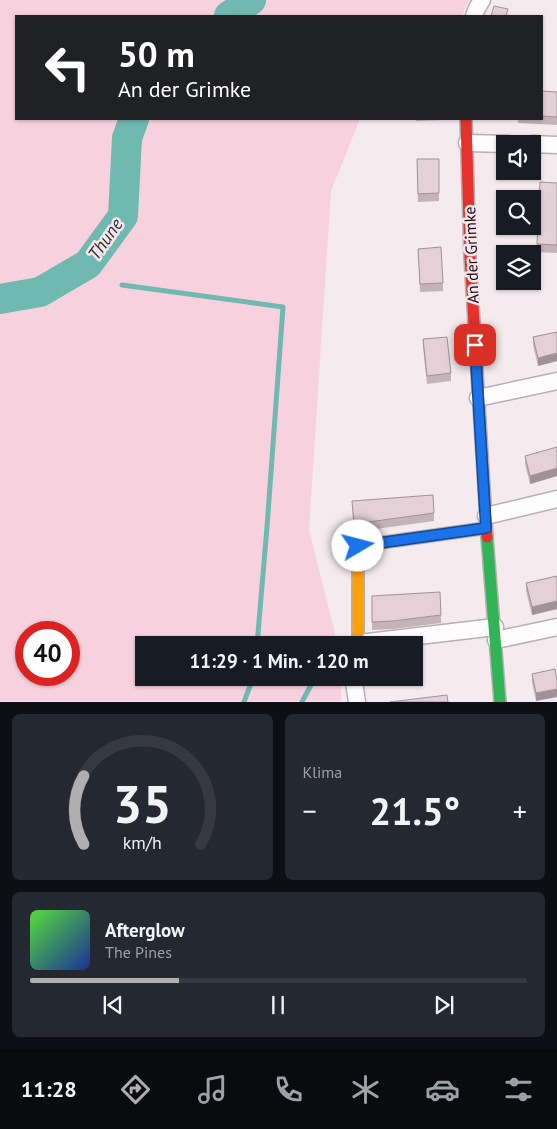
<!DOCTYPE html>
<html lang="de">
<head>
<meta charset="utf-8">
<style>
  body { margin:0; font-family:"PT Sans",sans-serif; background:#242831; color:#f1f3f6; height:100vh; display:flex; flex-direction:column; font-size:19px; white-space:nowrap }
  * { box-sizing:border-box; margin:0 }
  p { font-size:16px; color:#9ea1a6 }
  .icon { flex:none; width:28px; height:28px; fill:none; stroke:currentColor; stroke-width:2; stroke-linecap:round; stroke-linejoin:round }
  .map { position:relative; height:702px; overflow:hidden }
  .sheet { display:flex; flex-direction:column; gap:12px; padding:12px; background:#0d0f14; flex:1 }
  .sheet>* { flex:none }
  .top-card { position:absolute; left:15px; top:15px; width:528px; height:105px; border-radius:0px; box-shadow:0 1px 4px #0004; background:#202124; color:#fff; overflow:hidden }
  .controls { position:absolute; left:496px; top:135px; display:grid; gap:10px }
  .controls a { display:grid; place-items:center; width:45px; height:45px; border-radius:0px; background:#171b24; box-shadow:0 1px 4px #0004; font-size:25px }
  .speed { position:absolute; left:15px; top:621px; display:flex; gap:10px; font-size:25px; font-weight:700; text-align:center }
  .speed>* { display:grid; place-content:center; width:65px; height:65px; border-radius:50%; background:#171b24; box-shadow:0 1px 4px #0004; line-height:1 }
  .speed .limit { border:8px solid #d22; background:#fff; color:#111 }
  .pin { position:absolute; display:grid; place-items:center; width:42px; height:42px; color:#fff; margin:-21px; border-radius:10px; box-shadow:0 2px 8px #0006 }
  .me { position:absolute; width:55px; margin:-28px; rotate:82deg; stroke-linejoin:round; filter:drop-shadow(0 0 4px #0008) }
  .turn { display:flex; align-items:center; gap:18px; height:105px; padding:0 20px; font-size:22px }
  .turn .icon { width:65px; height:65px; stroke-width:2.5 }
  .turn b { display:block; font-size:35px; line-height:42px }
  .big { font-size:38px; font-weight:600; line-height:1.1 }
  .sheet .card { flex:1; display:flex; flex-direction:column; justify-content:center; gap:8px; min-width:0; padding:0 18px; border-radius:8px; background:#242831 }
  .sheet .dial { align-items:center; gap:0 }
  .dial svg { height:130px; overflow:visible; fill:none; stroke:#363941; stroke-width:7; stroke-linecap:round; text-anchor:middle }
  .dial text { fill:#f1f3f6; stroke:none }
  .song { display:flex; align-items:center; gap:15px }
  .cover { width:60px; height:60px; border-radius:8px; background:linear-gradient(135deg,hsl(110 70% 55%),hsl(230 70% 35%)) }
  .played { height:5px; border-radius:2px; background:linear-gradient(90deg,#b1aeb1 30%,#363941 30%) }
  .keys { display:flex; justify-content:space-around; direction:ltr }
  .heat { display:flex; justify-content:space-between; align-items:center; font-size:28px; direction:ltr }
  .sheet .tiles { flex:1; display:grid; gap:12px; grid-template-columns:1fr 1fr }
  .card:last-child { grid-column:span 2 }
  .trip { position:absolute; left:135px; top:636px; width:288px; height:50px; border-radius:0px; background:#171b24; box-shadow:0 1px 4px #0004; font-weight:600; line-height:50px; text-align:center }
  .menu { display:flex; height:80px; justify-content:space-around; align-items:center; background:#090b0e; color:#9ea1a6 }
  .menu .icon { width:35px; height:35px }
  .menu .current { color:#b1aeb1 }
  .menu b { font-size:22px; color:#f1f3f6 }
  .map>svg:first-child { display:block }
  .green { fill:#f7d2de; fill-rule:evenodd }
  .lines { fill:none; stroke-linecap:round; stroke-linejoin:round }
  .stream { stroke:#70b9b0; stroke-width:5 }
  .river { stroke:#70b9b0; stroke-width:30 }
  .street-casing { stroke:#b7afb2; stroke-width:19 }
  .fast-casing { stroke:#b7afb2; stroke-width:14 }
  .slow-casing { stroke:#b7afb2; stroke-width:14 }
  .jam-casing { stroke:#b7afb2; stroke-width:14 }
  .street { stroke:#fefcfc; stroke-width:16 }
  .fast { stroke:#30b455; stroke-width:11 }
  .slow { stroke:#ff9f0a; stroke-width:11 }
  .jam { stroke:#e5322d; stroke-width:11 }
  .wall { fill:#c4b3b8 }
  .shaded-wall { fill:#a09296 }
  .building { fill:#e4d0d6; stroke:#a09296 }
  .route-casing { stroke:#114b97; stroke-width:12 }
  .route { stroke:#1a73e8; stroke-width:9 }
  .labels { text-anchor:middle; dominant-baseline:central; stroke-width:5; stroke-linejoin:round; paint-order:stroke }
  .street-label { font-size:16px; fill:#130c0f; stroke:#fae5ec }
  .water-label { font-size:18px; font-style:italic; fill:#203834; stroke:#fae5ec }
</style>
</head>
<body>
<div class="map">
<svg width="557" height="702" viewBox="0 0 557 702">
  <rect width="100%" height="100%" fill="#f5eaed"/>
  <path class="green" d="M0,0H470L467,4L462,16H16V119H360L331,191L309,530L338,645H144V678H341V701H0ZM69,632V675H26V632Z"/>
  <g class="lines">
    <path class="stream" d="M122,285L283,307L267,527L257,645
      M244,702L253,678
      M302,702L312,683"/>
    <path class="river" d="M229,16L251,0
      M0,299L40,292L88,264L123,216L127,138L134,119"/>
    <g class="street-casing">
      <path id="street" d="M474,16L477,8L482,0
        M467,143L509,144
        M532,144L557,145
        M478,398L557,381
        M486,516L557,499
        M496,640L557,627
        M359,643L495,627
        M354,678V682L357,702"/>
    </g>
    <g class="fast-casing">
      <path id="fast" d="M487,537L500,702"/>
    </g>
    <g class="slow-casing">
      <path id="slow" d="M358,645V546L486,528"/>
    </g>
    <g class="jam-casing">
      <path id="jam" d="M466,119L470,257L487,537"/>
    </g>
    <use href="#street" class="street"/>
    <use href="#fast" class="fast"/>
    <use href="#slow" class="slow"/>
    <use href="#jam" class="jam"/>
  </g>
  <path class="wall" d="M541,91L557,92V125L518,123V119H541Z
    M416,119H440V120L416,121Z
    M417,159H439V201L418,202Z
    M557,183V253L537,252V244Z
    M418,249L443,283V291L420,292Z
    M557,332V361L538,366L533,345V337Z
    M423,339L451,373V381L427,384L423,347Z
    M557,447V476L530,484L525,464V456Z
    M352,501L434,513V521L354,532Z
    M557,576V609L532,615L526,591V583Z
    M372,596L441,615V623L393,629L372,630Z
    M555,669L536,701L532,682V674Z"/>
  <path class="shaded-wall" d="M557,353V361L538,366V358Z
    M557,468V476L530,484V476Z
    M557,601V609L532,615V607Z
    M557,689V697L536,701V693Z"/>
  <path class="building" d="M494,6L508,9L506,16H491Z
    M541,91L557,92V117L541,116Z
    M417,159H439V193L418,194Z
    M540,182L557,183V245L537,244Z
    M441,247L443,283L420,284L418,249Z
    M557,332V353L538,358L533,337Z
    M447,337L451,373L427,376L423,339Z
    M557,447V468L530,476L525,456Z
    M433,495L434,513L354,524L352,501Z
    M557,576V601L532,607L526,583Z
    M440,592L441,615L393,621L372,622V596Z
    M555,669L557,680V689L536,693L532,674Z
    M447,695L448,702H390Z"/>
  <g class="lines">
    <g class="route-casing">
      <path id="route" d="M358,546L486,528L475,345"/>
    </g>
    <use href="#route" class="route"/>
  </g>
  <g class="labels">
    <g class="street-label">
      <text transform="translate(471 255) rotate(-92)">An der Grimke</text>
    </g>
    <g class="water-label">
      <text transform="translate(105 239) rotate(-55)">Thune</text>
    </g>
  </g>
</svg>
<div class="controls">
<a><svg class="icon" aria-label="sound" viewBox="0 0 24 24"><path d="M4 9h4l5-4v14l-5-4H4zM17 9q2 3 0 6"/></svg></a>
<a><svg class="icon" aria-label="search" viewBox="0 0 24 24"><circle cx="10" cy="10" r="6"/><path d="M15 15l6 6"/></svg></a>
<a><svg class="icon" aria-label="layers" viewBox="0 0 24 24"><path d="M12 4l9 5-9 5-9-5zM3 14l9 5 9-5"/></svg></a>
</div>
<div class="speed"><div class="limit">40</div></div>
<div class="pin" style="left:475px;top:345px;background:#d93025"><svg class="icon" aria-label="arrive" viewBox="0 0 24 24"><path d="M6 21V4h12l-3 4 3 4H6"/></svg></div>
<svg class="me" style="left:358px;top:546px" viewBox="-20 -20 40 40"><circle r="19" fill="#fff"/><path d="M0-13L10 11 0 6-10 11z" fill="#1a73e8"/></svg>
<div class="trip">11:29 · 1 Min. · 120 m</div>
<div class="top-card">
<div class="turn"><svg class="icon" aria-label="left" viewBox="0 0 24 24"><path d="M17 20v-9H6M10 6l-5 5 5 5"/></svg><div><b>50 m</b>An der Grimke</div></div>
</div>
</div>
<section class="sheet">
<div class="tiles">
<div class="card dial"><svg viewBox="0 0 100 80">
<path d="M14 69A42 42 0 1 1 86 69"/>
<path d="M14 69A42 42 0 0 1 14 27" stroke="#b1aeb1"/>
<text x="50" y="56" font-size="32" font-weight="700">35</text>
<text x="50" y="72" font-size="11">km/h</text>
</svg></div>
<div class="card"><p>Klima</p>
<div class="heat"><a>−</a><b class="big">21.5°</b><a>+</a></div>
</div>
<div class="card">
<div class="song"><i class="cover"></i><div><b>Afterglow</b><p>The Pines</p></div></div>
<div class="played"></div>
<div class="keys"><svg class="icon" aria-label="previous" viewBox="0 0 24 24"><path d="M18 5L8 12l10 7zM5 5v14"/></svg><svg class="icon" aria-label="pause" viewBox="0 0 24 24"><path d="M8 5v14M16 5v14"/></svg><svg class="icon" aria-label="next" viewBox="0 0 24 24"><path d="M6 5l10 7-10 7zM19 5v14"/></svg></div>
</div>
</div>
</section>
<nav class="menu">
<b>11:28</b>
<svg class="icon current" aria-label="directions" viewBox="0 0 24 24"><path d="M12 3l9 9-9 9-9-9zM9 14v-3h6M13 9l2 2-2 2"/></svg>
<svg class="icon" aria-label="music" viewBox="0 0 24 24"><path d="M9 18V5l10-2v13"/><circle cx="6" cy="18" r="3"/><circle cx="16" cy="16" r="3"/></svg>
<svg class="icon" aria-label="phone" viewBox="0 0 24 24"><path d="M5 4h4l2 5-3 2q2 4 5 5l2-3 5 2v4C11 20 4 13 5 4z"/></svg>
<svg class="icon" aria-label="climate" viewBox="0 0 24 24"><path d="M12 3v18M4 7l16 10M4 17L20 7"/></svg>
<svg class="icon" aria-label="car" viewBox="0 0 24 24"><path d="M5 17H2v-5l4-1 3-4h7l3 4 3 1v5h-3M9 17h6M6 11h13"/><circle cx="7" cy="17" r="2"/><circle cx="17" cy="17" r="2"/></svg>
<svg class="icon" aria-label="filters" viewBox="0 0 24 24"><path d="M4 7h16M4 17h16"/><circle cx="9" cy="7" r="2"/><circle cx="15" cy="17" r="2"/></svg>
</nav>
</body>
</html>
